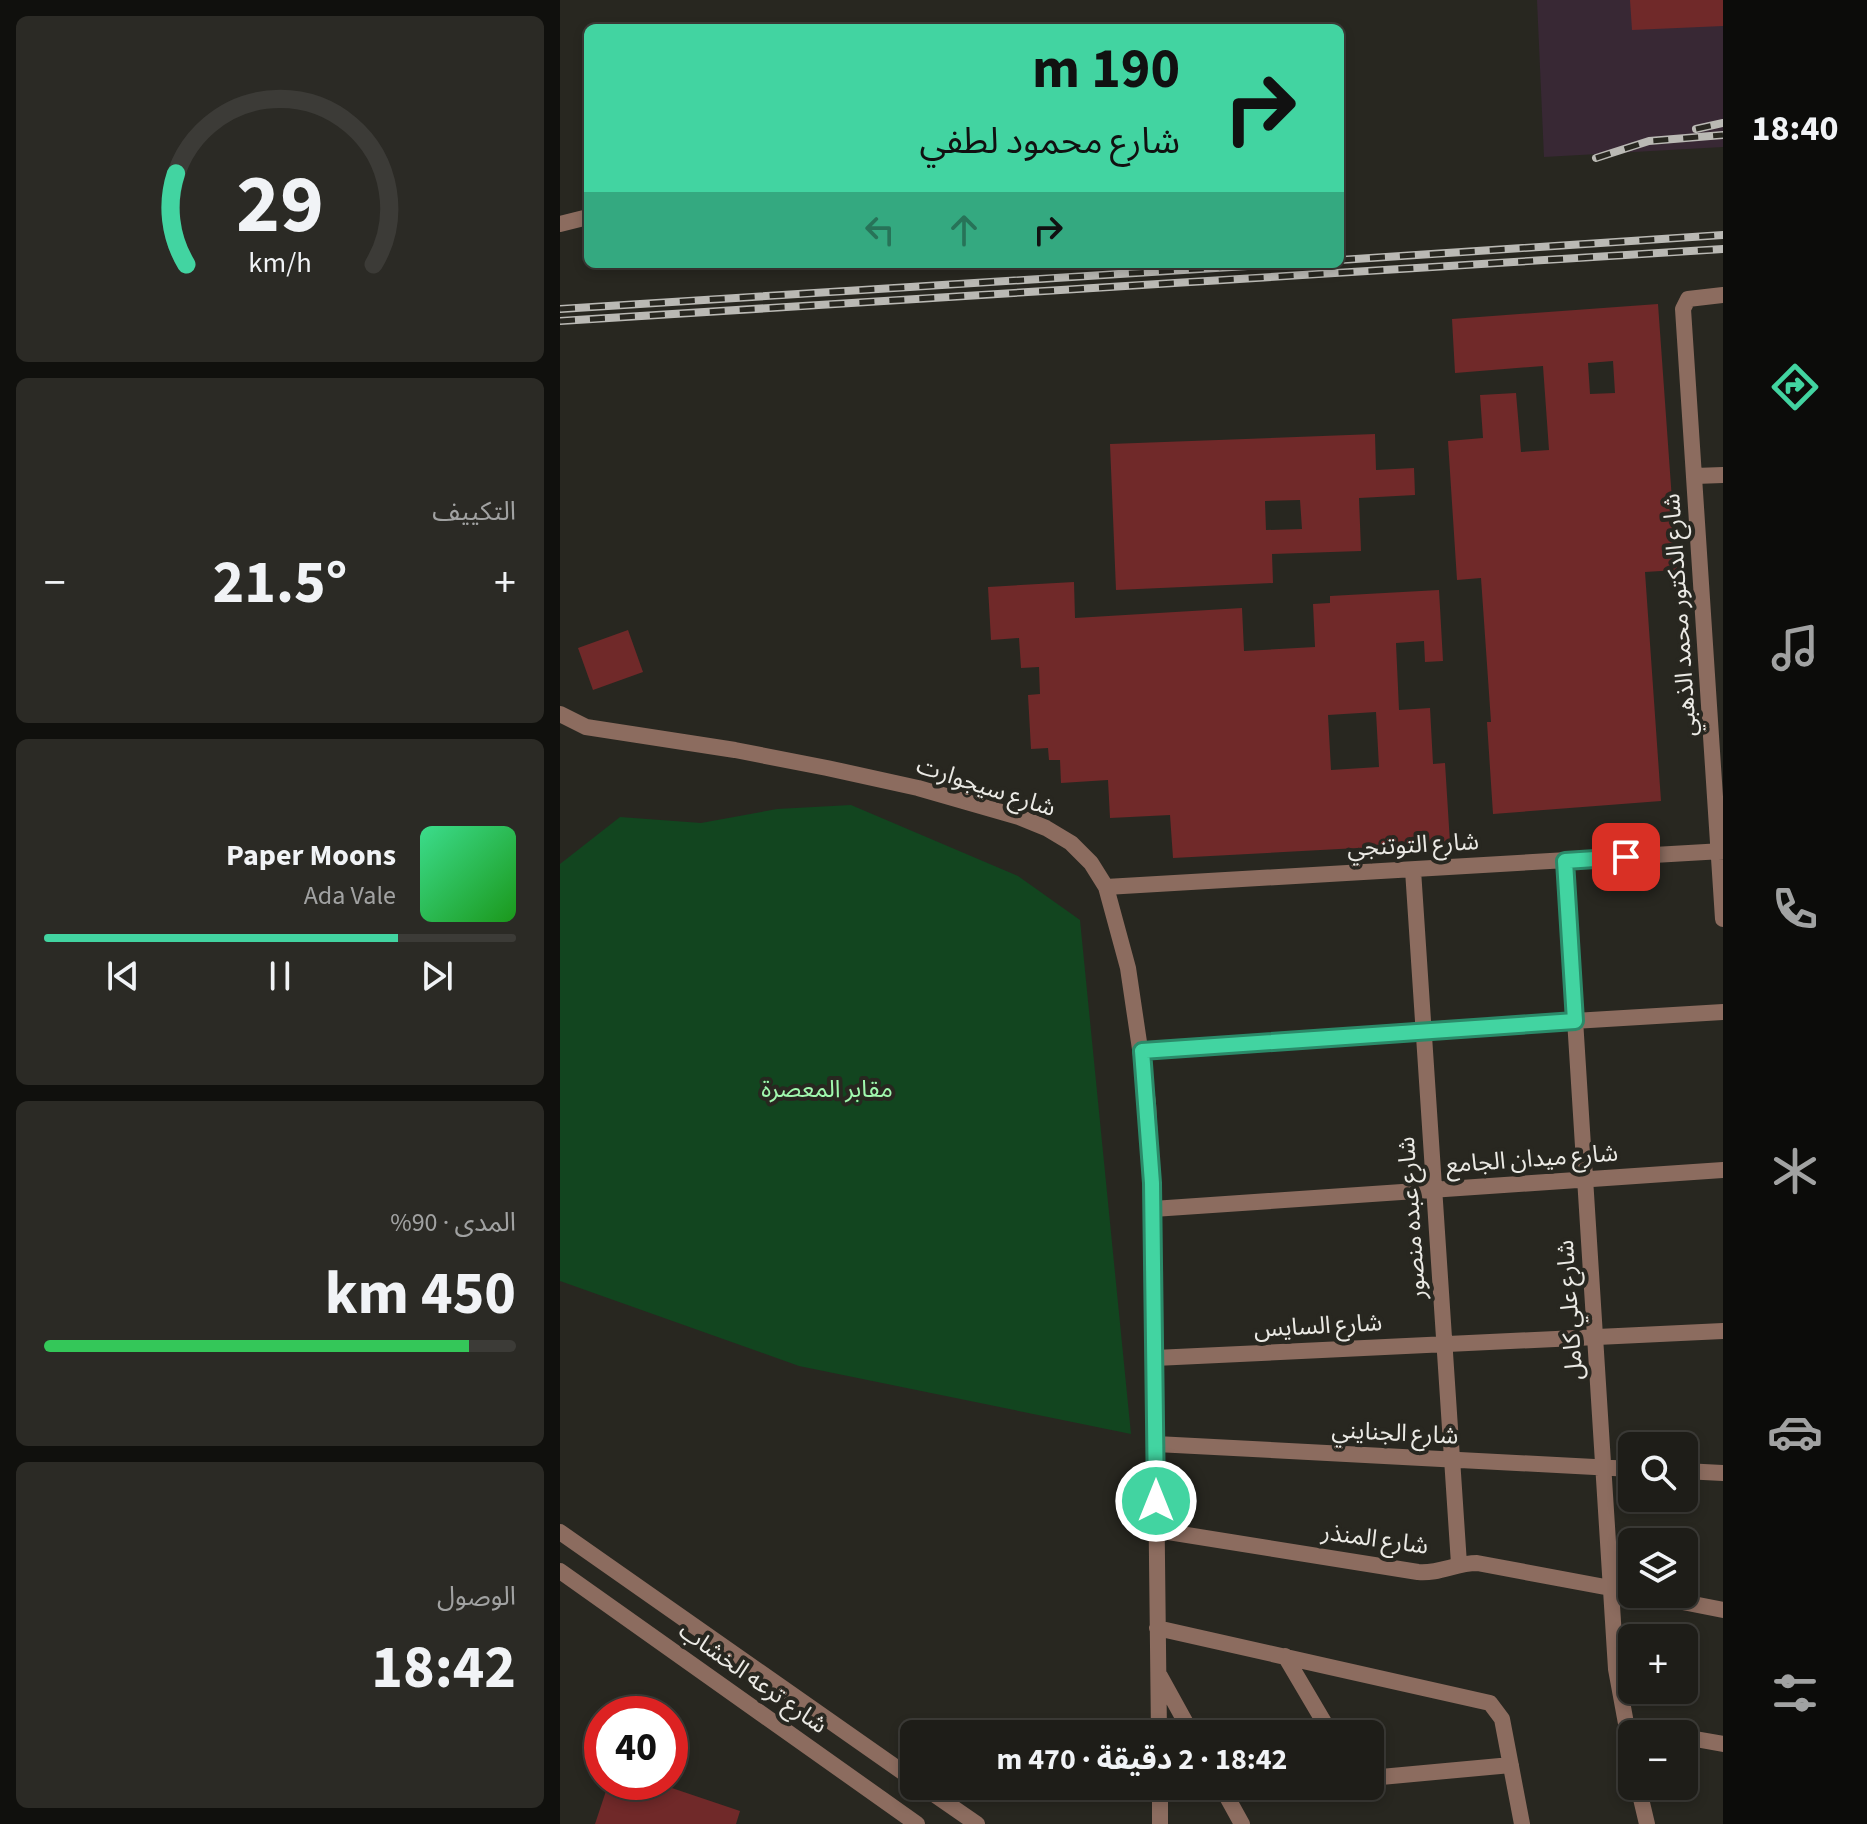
<!DOCTYPE html>
<html lang="ar">
<head>
<meta charset="utf-8">
<style>
  body { margin:0; font-family:"Source Sans 3","Noto Sans Arabic",sans-serif; background:#2b2a25; color:#f1f3f6; direction:rtl; height:100vh; display:flex; flex-direction:column; font-size:30px; white-space:nowrap }
  * { box-sizing:border-box; margin:0 }
  p { font-size:26px; color:#a1a2a2 }
  .icon { flex:none; width:44px; height:44px; fill:none; stroke:currentColor; stroke-width:2; stroke-linecap:round; stroke-linejoin:round }
  .map { position:relative; flex:1; overflow:hidden; direction:ltr }
  .sheet { display:flex; flex-direction:column; gap:16px; padding:16px; background:#10100d; width:560px }
  .sheet>* { flex:none }
  .banner { position:absolute; left:24px; top:24px; width:760px; height:244px; border-radius:12px; box-shadow:0 4px 12px #0003,0 0 0 2px #3c3b37; direction:rtl; background:#42d4a1; color:#111; overflow:hidden }
  .fabs { position:absolute; left:1058px; top:1432px; display:grid; gap:16px }
  .fabs a { display:grid; place-items:center; width:80px; height:80px; border-radius:12px; background:#1e1d18; box-shadow:0 4px 12px #0003,0 0 0 2px #3c3b37; font-size:40px }
  .speed { position:absolute; left:24px; top:1696px; display:flex; gap:16px; font-size:40px; font-weight:700; text-align:center }
  .speed>* { display:grid; place-content:center; width:104px; height:104px; border-radius:50%; background:#1e1d18; box-shadow:0 4px 12px #0003,0 0 0 2px #3c3b37; line-height:1 }
  .speed .limit { border:12px solid #d22; background:#fff; color:#111 }
  .pin { position:absolute; display:grid; place-items:center; width:68px; height:68px; color:#fff; margin:-34px; border-radius:16px; box-shadow:0 4px 12px #0006 }
  .me { position:absolute; width:88px; margin:-44px; rotate:0deg; stroke-linejoin:round; filter:drop-shadow(0 0 6px #0008) }
  .turn { display:flex; align-items:center; gap:28px; height:168px; padding:0 32px; font-size:36px }
  .turn .icon { width:104px; height:104px; stroke-width:2.5 }
  .turn b { display:block; font-size:56px; line-height:68px }
  .lanes { display:flex; align-items:center; height:76px; padding:0 32px; background:#0003; justify-content:center; gap:40px; direction:ltr }
  .lanes .off { opacity:.35 }
  .big { font-size:60px; font-weight:700; line-height:1.1 }
  .sheet .card { flex:1; display:flex; flex-direction:column; justify-content:center; gap:12px; min-width:0; padding:0 28px; border-radius:12px; background:#2b2a25 }
  .sheet .dial { align-items:center; gap:0 }
  .dial svg { height:208px; overflow:visible; fill:none; stroke:#3c3b37; stroke-width:7; stroke-linecap:round; text-anchor:middle }
  .dial text { fill:#f1f3f6; stroke:none }
  .song { display:flex; align-items:center; gap:24px }
  .cover { width:96px; height:96px; border-radius:12px; background:linear-gradient(135deg,hsl(150 70% 55%),hsl(120 70% 35%)) }
  .played { height:8px; border-radius:4px; background:linear-gradient(90deg,#42d4a1 75%,#3c3b37 75%) }
  .keys { display:flex; justify-content:space-around; direction:ltr }
  .heat { display:flex; justify-content:space-between; align-items:center; font-size:44px; direction:ltr }
  .charge { height:12px; border-radius:6px; background:linear-gradient(90deg,#34c759 90%,#3c3b37 0) }
  .trip { position:absolute; left:340px; top:1720px; width:484px; height:80px; border-radius:12px; background:#1e1d18; box-shadow:0 4px 12px #0003,0 0 0 2px #3c3b37; font-weight:700; line-height:80px; text-align:center; direction:rtl }
  main { display:flex; flex:1; min-height:0 }
  .dock { display:flex; flex-direction:column; width:144px; justify-content:space-around; align-items:center; background:#0c0c0a; color:#a1a2a2 }
  .dock .icon { width:56px; height:56px }
  .dock .active { color:#42d4a1 }
  .dock b { font-size:36px; color:#f1f3f6 }
  .map>svg:first-child { display:block }
  .industrial { fill:#382834 }
  .green { fill:#12451f }
  .building { fill:#702929; fill-rule:evenodd }
  .lines { fill:none; stroke-linecap:round; stroke-linejoin:round }
  .minor { stroke:#8c6c5f; stroke-width:16 }
  .rail-casing { stroke:#bab9b4; stroke-width:8 }
  .rail { stroke:#282720; stroke-width:5; stroke-dasharray:15; stroke-linecap:butt }
  .route-casing { stroke:#2b8a69; stroke-width:20 }
  .route { stroke:#42d4a1; stroke-width:14 }
  .labels { text-anchor:middle; dominant-baseline:central; stroke-width:8; stroke-linejoin:round; paint-order:stroke }
  .street-label { font-size:24px; fill:#ebeae5; stroke:#282720 }
  .park-label { font-size:24px; fill:#a0f8ae; stroke:#282720 }
</style>
</head>
<body>
<main>
<nav class="dock">
<b>18:40</b>
<svg class="icon active" aria-label="directions" viewBox="0 0 24 24"><path d="M12 3l9 9-9 9-9-9zM9 14v-3h6M13 9l2 2-2 2"/></svg>
<svg class="icon" aria-label="music" viewBox="0 0 24 24"><path d="M9 18V5l10-2v13"/><circle cx="6" cy="18" r="3"/><circle cx="16" cy="16" r="3"/></svg>
<svg class="icon" aria-label="phone" viewBox="0 0 24 24"><path d="M5 4h4l2 5-3 2q2 4 5 5l2-3 5 2v4C11 20 4 13 5 4z"/></svg>
<svg class="icon" aria-label="climate" viewBox="0 0 24 24"><path d="M12 3v18M4 7l16 10M4 17L20 7"/></svg>
<svg class="icon" aria-label="car" viewBox="0 0 24 24"><path d="M5 17H2v-5l4-1 3-4h7l3 4 3 1v5h-3M9 17h6M6 11h13"/><circle cx="7" cy="17" r="2"/><circle cx="17" cy="17" r="2"/></svg>
<svg class="icon" aria-label="filters" viewBox="0 0 24 24"><path d="M4 7h16M4 17h16"/><circle cx="9" cy="7" r="2"/><circle cx="15" cy="17" r="2"/></svg>
</nav>
<div class="map">
<svg width="1163" height="1824" viewBox="0 0 1163 1824">
  <rect width="100%" height="100%" fill="#282720"/>
  <path class="industrial" d="M977,0H1163V147L984,157Z"/>
  <path class="green" d="M291,805L458,876L520,920L571,1434L239,1366L0,1281V864L60,817L141,823L217,809Z"/>
  <path class="building" d="M1070,0H1163V26L1072,30Z
    M1098,304L1117,570L1085,572L1101,801L933,814L927,722H931L921,578L897,580L888,441L923,438L920,395L956,393L961,452L989,450L983,366L895,373L892,319ZM1053,361L1055,393L1030,394L1028,363Z
    M815,434L816,470L854,468L855,495L799,498L801,551L712,554L713,583L556,590L550,444ZM740,500L742,529L706,530L705,501Z
    M514,582L515,618L682,608L684,651L755,647L753,604L770,603V596L879,590L883,661L865,662L864,641L836,643L839,710L870,708L873,764L885,763L890,843L613,858L610,815L550,818L548,780L501,783L500,760H489L488,748L471,749L468,695L480,694L479,667L461,668L459,638L431,640L428,587ZM816,712L819,767L771,770L768,715Z
    M68,630L83,672L33,690L18,648Z
    M49,1782H94L180,1811L176,1824H35Z"/>
  <g class="lines">
    <path class="minor" d="M0,224L28,217
      M1163,295L1128,299L1123,309L1163,919
      M1135,476L1163,475
      M0,714L26,727L175,750L267,768L358,788L459,817L486,828L511,843L531,863L546,887L568,968L588,1103L593,1209L599,1734
      M1005,861L1056,1669L1072,1756
      M853,870L899,1564
      M546,887L1163,851
      M582,1051L864,1030L1163,1012
      M593,1209L1163,1170
      M595,1358L1163,1331
      M596,1444L1072,1469
      M1124,1471L1163,1473
      M596,1530L858,1572C879,1574 896,1563 917,1563L1072,1592
      M0,1532L354,1780
      M0,1571L357,1824
      M1082,1594L1163,1610
      M597,1628L930,1703L942,1719L962,1824
      M725,1656L771,1734
      M600,1676L632,1734
      M1066,1727L1107,1734
      M1124,1737L1163,1744
      M810,1778L951,1765
      M362,1786L417,1824
      M600,1786V1824
      M661,1786L682,1824
      M1078,1786L1087,1824"/>
    <g class="rail-casing">
      <path id="rail" d="M1136,129L1163,123
        M1036,158L1089,141L1163,135
        M780,260L1163,235
        M0,309L718,264
        M0,321L1163,249"/>
    </g>
    <use href="#rail" class="rail"/>
  </g>
  <g class="lines">
    <g class="route-casing">
      <path id="route" d="M596,1501L592,1183L582,1051L1015,1021L1005,861L1066,857"/>
    </g>
    <use href="#route" class="route"/>
  </g>
  <g class="labels">
    <g class="street-label">
      <text transform="translate(1120 615) rotate(-94)">شارع الدكتور محمد الذهبي</text>
      <text transform="translate(426 787) rotate(18)">شارع سيجوارت</text>
      <text transform="translate(853 845) rotate(-3)">شارع التوتنجي</text>
      <text transform="translate(972 1159) rotate(-4)">شارع ميدان الجامع</text>
      <text transform="translate(852 1218) rotate(-94)">شارع عبده منصور</text>
      <text transform="translate(1010 1310) rotate(-94)">شارع علي كامل</text>
      <text transform="translate(758 1326) rotate(-3)">شارع السايس</text>
      <text transform="translate(835 1433) rotate(3)">شارع الجنايني</text>
      <text transform="translate(815 1539) rotate(8)">شارع المنذر</text>
      <text transform="translate(193 1678) rotate(35)">شارع ترعه الخشاب</text>
    </g>
    <g class="park-label">
      <text x="267" y="1089">مقابر المعصرة</text>
    </g>
  </g>
</svg>
<div class="fabs">
<a><svg class="icon" aria-label="search" viewBox="0 0 24 24"><circle cx="10" cy="10" r="6"/><path d="M15 15l6 6"/></svg></a>
<a><svg class="icon" aria-label="layers" viewBox="0 0 24 24"><path d="M12 4l9 5-9 5-9-5zM3 14l9 5 9-5"/></svg></a>
<a>+</a>
<a>−</a>
</div>
<div class="speed"><div class="limit">40</div></div>
<div class="pin" style="left:1066px;top:857px;background:#d93025"><svg class="icon" aria-label="arrive" viewBox="0 0 24 24"><path d="M6 21V4h12l-3 4 3 4H6"/></svg></div>
<svg class="me" style="left:596px;top:1501px" viewBox="-20 -20 40 40"><circle r="17" fill="#42d4a1" stroke="#fff" stroke-width="3"/><path d="M0-11L8 9 0 5-8 9z" fill="#fff"/></svg>
<div class="trip">18:42 · 2 دقيقة · 470 m</div>
<div class="banner">
<div class="turn"><svg class="icon" aria-label="right" viewBox="0 0 24 24"><path d="M7 20v-9h11M14 6l5 5-5 5"/></svg><div><b>190 m</b>شارع محمود لطفي</div></div>
<div class="lanes"><svg class="icon off" aria-label="left" viewBox="0 0 24 24"><path d="M17 20v-9H6M10 6l-5 5 5 5"/></svg><svg class="icon off" aria-label="ahead" viewBox="0 0 24 24"><path d="M12 20V5M6 11l6-6 6 6"/></svg><svg class="icon" aria-label="right" viewBox="0 0 24 24"><path d="M7 20v-9h11M14 6l5 5-5 5"/></svg></div>
</div>
</div>
<section class="sheet">
<div class="card dial"><svg viewBox="0 0 100 80">
<path d="M14 69A42 42 0 1 1 86 69"/>
<path d="M14 69A42 42 0 0 1 10 34" stroke="#42d4a1"/>
<text x="50" y="56" font-size="32" font-weight="700">29</text>
<text x="50" y="72" font-size="11">km/h</text>
</svg></div>
<div class="card"><p>التكييف</p>
<div class="heat"><a>−</a><b class="big">21.5°</b><a>+</a></div>
</div>
<div class="card">
<div class="song"><i class="cover"></i><div><b>Paper Moons</b><p>Ada Vale</p></div></div>
<div class="played"></div>
<div class="keys"><svg class="icon" aria-label="previous" viewBox="0 0 24 24"><path d="M18 5L8 12l10 7zM5 5v14"/></svg><svg class="icon" aria-label="pause" viewBox="0 0 24 24"><path d="M8 5v14M16 5v14"/></svg><svg class="icon" aria-label="next" viewBox="0 0 24 24"><path d="M6 5l10 7-10 7zM19 5v14"/></svg></div>
</div>
<div class="card"><p>المدى · 90%</p><b class="big">450 km</b><div class="charge"></div></div>
<div class="card"><p>الوصول</p><b class="big">18:42</b></div>
</section>
</main>
</body>
</html>
